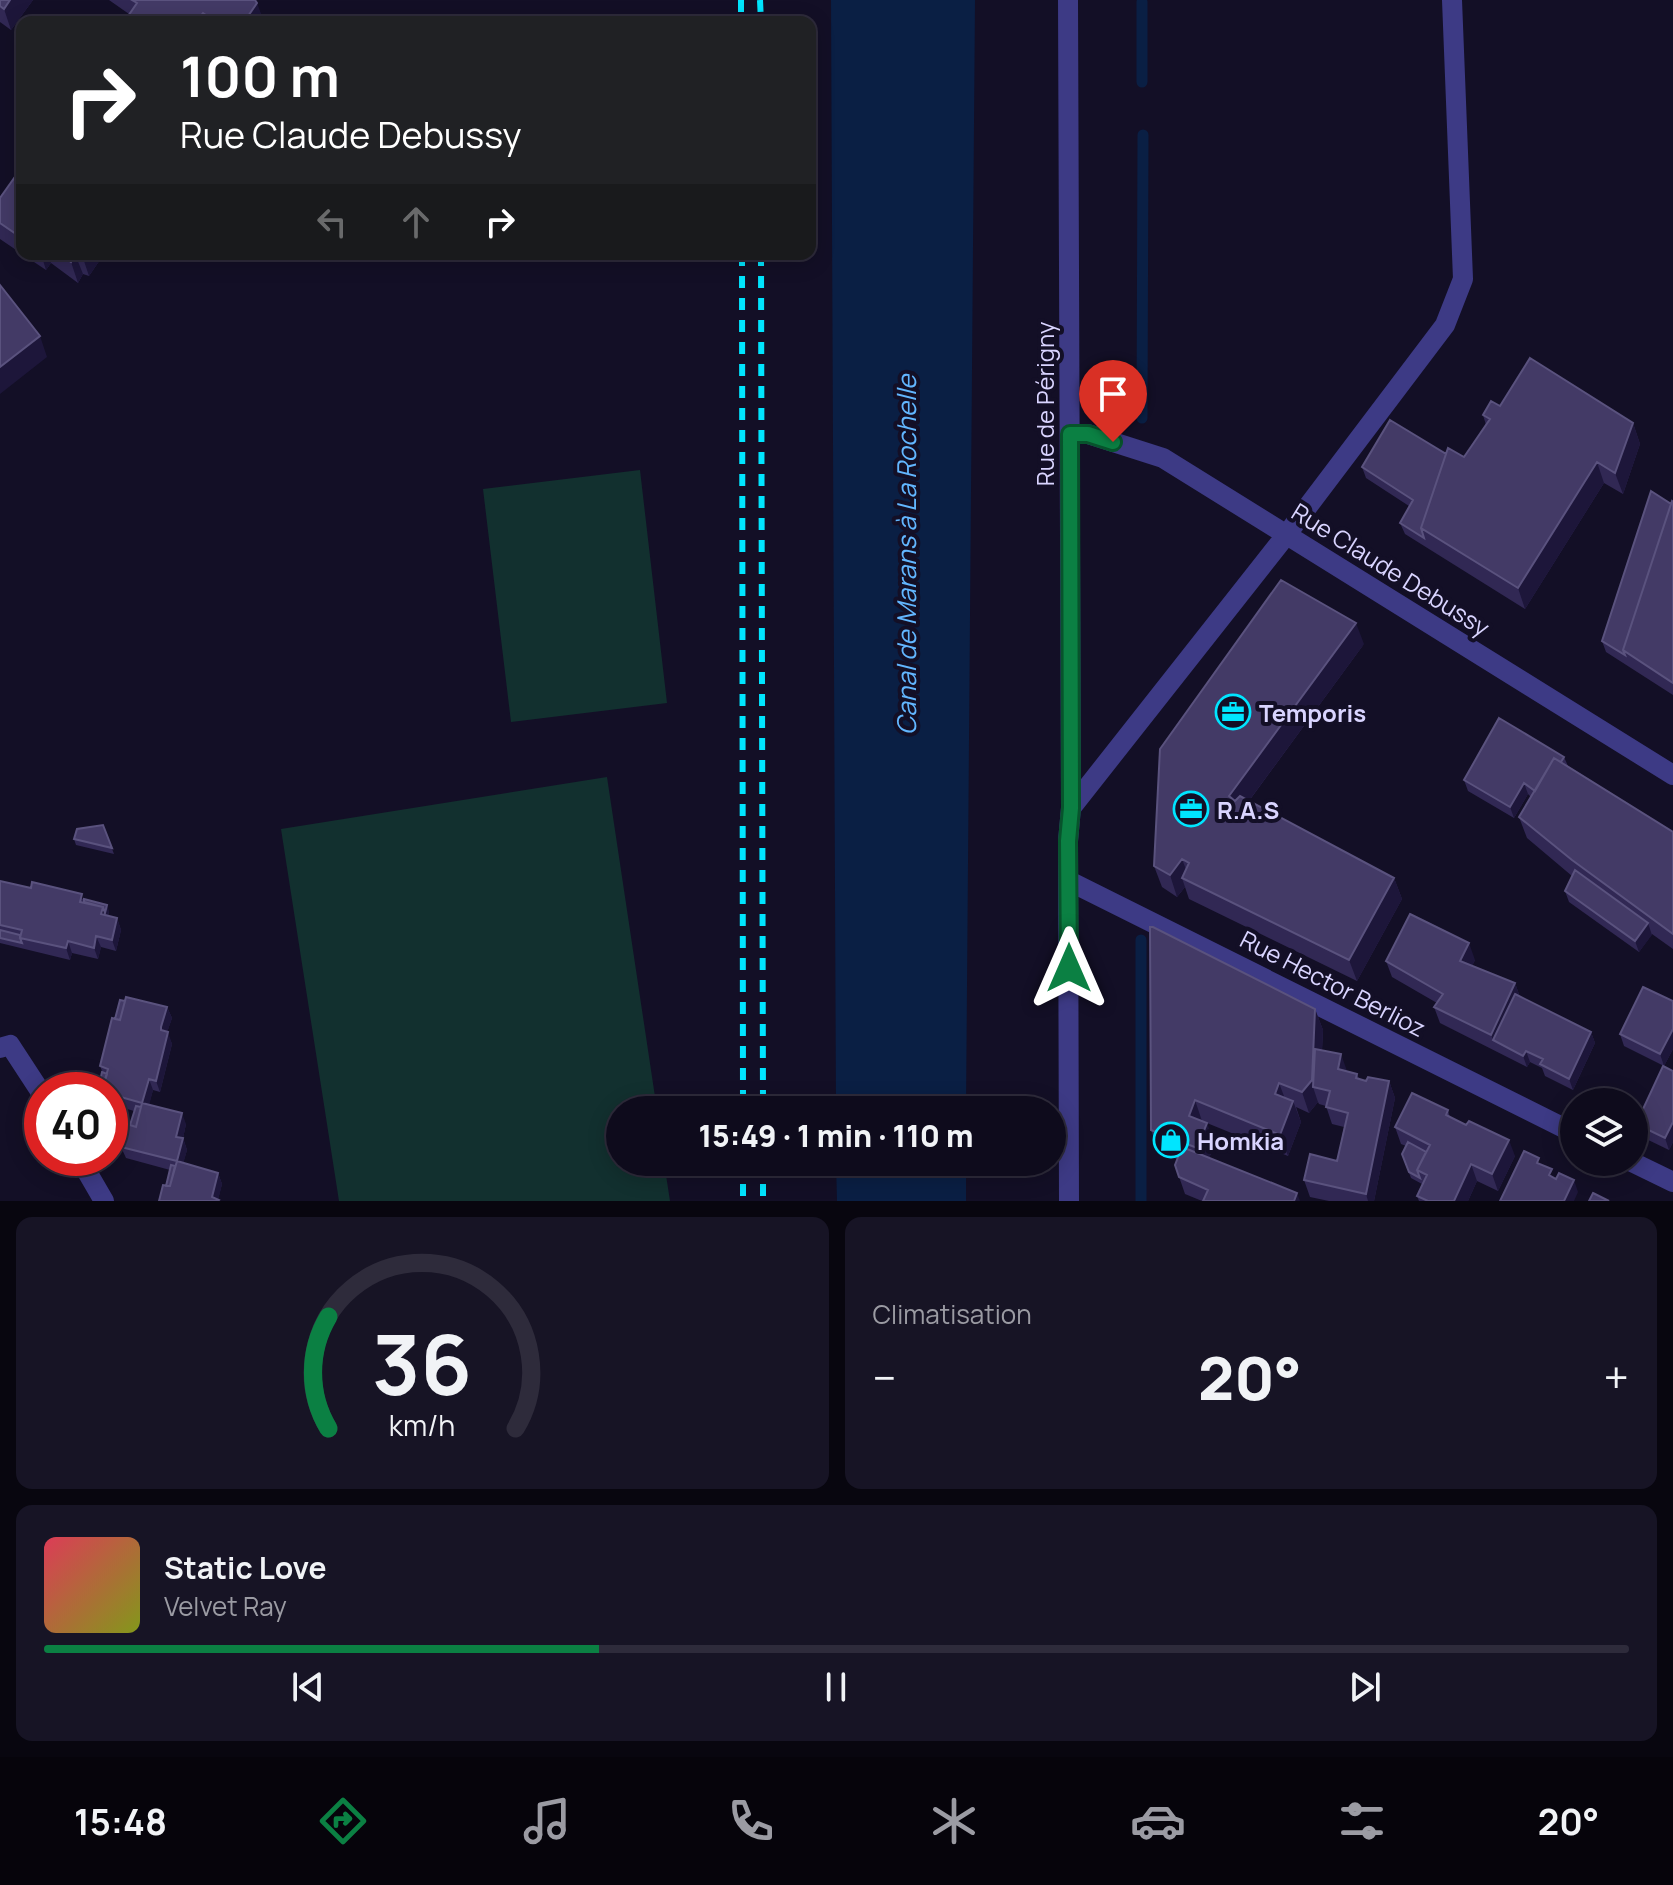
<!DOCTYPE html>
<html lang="fr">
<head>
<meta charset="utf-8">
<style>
  body { margin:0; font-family:Manrope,sans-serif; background:#171425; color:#f1f3f6; height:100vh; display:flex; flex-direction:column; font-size:30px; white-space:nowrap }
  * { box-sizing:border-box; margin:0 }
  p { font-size:26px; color:#9b9ba3 }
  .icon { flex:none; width:44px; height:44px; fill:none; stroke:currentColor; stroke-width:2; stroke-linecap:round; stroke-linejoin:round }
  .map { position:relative; height:1201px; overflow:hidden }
  .details { display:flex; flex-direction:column; gap:16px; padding:16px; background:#08060f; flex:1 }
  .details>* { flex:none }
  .top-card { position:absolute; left:16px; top:16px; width:800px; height:244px; border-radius:16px; box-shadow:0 4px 20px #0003,0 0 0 2px #2e2b3b; background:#202124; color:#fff; overflow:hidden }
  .tools { position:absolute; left:1560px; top:1088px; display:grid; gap:16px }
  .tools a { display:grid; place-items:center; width:88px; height:88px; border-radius:50%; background:#0e0b1c; box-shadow:0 4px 20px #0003,0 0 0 2px #2e2b3b; font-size:40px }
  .speed { position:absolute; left:24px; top:1072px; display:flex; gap:16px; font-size:40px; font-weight:700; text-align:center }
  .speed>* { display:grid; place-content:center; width:104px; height:104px; border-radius:50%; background:#0e0b1c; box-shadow:0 4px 20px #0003,0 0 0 2px #2e2b3b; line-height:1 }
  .speed .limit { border:12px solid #d22; background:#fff; color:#111 }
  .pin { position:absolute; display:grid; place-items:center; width:68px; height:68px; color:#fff; margin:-82px -34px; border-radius:50% 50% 50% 0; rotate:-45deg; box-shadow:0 0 8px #0007 }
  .pin .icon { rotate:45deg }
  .me { position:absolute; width:88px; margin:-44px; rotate:0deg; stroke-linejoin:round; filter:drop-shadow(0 0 6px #0008) }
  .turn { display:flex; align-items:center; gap:28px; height:168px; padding:0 32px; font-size:36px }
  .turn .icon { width:104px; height:104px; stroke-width:2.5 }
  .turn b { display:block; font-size:56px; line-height:68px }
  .lanes { display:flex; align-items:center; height:76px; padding:0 32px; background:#0003; justify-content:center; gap:40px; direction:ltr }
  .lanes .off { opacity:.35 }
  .big { font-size:60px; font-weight:800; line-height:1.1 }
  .details .tile { flex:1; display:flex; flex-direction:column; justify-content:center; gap:12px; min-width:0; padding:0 28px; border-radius:16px; background:#171425 }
  .details .dial { align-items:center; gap:0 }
  .dial svg { height:208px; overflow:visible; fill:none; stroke:#2e2b3b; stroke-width:7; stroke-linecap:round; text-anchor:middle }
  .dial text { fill:#f1f3f6; stroke:none }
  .song { display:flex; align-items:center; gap:24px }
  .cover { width:96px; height:96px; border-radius:12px; background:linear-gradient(135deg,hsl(350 70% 55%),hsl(70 70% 35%)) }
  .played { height:8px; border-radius:4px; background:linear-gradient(90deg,#0b8043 35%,#2e2b3b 35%) }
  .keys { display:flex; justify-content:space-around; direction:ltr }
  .heat { display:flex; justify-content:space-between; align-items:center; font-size:44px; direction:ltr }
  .details .tiles { flex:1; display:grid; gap:16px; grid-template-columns:1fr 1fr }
  .tile:last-child { grid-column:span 2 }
  .trip { position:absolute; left:606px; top:1096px; width:460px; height:80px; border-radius:40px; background:#0e0b1c; box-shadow:0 4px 20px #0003,0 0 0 2px #2e2b3b; font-weight:800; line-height:80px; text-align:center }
  .tabs { display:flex; height:128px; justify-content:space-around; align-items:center; background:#06040b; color:#9b9ba3 }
  .tabs .icon { width:56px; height:56px }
  .tabs .current { color:#0b8043 }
  .tabs b { font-size:36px; color:#f1f3f6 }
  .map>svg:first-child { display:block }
  .green { fill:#12302f }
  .water { fill:#0a1f44 }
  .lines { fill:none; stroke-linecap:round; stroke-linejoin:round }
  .stream { stroke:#0a1f44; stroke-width:11 }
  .minor { stroke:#3d3a85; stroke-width:20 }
  .rail { stroke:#00e5ff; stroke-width:6; stroke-dasharray:12 10; stroke-linecap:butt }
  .wall { fill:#312854 }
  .shaded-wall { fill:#1d163a }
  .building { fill:#433a66; stroke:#5a527e; stroke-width:2 }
  .route-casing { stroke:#07532c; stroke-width:20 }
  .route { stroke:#0b8043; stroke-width:14 }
  .labels { text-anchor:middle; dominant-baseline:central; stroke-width:8; stroke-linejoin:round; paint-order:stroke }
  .street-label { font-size:24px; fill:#d9d4ff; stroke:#130f26 }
  .poi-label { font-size:24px; font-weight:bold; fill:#d9d4ff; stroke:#130f26; text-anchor:start }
  .water-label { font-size:26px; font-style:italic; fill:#62b6ff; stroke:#130f26 }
</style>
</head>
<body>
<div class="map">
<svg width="1673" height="1201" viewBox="0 0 1673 1201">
  <rect width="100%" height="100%" fill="#130f26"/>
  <path class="green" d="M640,470L667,703L511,722L483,489Z
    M607,777L657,1110H620V1162H664L670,1201H339L281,829Z"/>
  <path class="water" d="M831,0H975L966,1110H836Z
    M836,1162H966V1201H837Z"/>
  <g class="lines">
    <path class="stream" d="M1142,2V82
      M1142,418L1143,135
      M1141,940V1201"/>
    <path class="minor" d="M1068,0L1071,808L1068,841L1069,1201
      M1070,434H1088L1163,458L1673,775
      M1071,808L1287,534L1445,325L1463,279L1452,0
      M1069,881L1574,1133
      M0,1048L10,1045L42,1094
      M79,1158L104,1201
      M1632,1162L1673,1182"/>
    <path class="rail" d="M741,0V22
      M760,0L761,22
      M742,254L743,1110
      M761,254L763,1110
      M743,1162V1201
      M763,1162V1201"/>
  </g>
  <path class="wall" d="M0,0H33L11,30L0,22Z
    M109,0H255L264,22H124L129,14Z
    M22,167V254L0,239V198Z
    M22,254H104L89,276L83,274L78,283L51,263L46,270Z
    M1500,406L1633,423L1640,444L1623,494L1604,483L1525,609L1405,534L1400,523L1409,506L1366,478L1362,467L1446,454L1464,457L1486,425L1483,415Z
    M1673,502V695L1606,652L1602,641Z
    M1364,644L1249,801L1394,878L1402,899L1357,981L1189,899L1185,887L1177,897L1162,887L1154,866Z
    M1564,757L1568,766L1673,832V949L1652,934L1639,952L1569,902L1565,891L1572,876L1527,838L1519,817L1531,797L1528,794L1514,818L1468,791L1464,780Z
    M103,825L114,854L76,845L74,839Z
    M0,881L84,899L109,911L108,916L117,918L121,930L116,951L101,947L98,959L72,953L70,960L0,943Z
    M1475,960L1472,966L1515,983L1520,997L1591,1032L1595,1043L1573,1090L1545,1076L1542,1068L1530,1062L1527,1067L1440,1023L1434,1007L1437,1003L1392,977L1386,961Z
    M1673,1001V1049L1664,1066L1624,1046L1620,1034Z
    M167,1007L172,1018L167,1032L172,1044L160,1092L153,1090L149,1104L186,1124L183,1138L187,1150L183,1163L218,1173L222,1184L218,1199L166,1186L170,1170L126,1158L121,1147L130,1125L134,1111L110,1104V1090L100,1066L115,1019Z
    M1315,1009L1323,1030L1322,1051L1347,1071L1357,1074L1359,1079L1366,1081H1389L1395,1098L1374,1201H1329L1310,1197L1304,1180L1337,1161L1344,1127L1332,1124L1326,1106L1319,1104L1318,1102L1309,1113L1296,1107L1301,1122L1288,1156L1202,1121L1215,1144L1209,1158L1300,1201H1202L1185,1194L1175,1165L1177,1159L1159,1152L1151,1130Z
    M1673,1071V1142L1669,1150L1640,1136L1637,1128L1634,1126V1106L1642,1110Z
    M1448,1110L1450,1118L1515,1156L1498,1191L1477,1181L1468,1201H1419L1417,1196L1422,1184L1411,1178L1402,1154L1406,1146L1401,1144L1395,1127Z"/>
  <path class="shaded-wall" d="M10,0H33L11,30L4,9Z
    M257,3L264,22H244Z
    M41,254H48L51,263L46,270Z
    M75,254L83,274L78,283L71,262Z
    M82,254H104L89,276L82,255Z
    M40,336L47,357L0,394V367Z
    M1633,423L1640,444L1623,494L1615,473Z
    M1597,462L1604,483L1525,609L1518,588Z
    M1356,623L1364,644L1237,817L1229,796Z
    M1524,783L1528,794L1514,818L1510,807Z
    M1182,859L1190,880L1182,878L1185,887L1177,897L1170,875Z
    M1394,878L1402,899L1357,981L1349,960Z
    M107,905L109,911L106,926L101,914L103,907Z
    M117,918L121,930L116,951L112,940Z
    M1648,923L1652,935L1639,952L1635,941Z
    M96,936L101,947L98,959L94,948Z
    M68,941L72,953L70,960L66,948Z
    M1469,943L1475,960L1466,978L1460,961Z
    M1515,983L1521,1000L1493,1040L1491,1035Z
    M167,1007L172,1018L165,1039L168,1032L172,1044L160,1092L156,1081L161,1027Z
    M1315,1009L1323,1030L1320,1089L1313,1087L1318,1102L1309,1113L1302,1092Z
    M1673,1029V1049L1664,1066L1660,1054Z
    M1591,1032L1595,1043L1573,1090L1569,1079Z
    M1526,1051L1530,1062L1527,1067L1523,1056Z
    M1341,1054L1347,1071L1338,1069Z
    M149,1079L153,1090L147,1114L142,1103Z
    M1389,1081L1395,1098L1374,1201H1368L1366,1194Z
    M1279,1083L1287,1104L1275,1094Z
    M1195,1100L1202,1121L1189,1116Z
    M1293,1101L1301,1122L1288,1156L1280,1135Z
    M182,1113L186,1124L182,1143L183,1138L187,1150L174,1198L177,1161L176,1137Z
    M1673,1122V1142L1669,1150L1665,1138Z
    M1207,1123L1215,1144L1204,1170L1197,1148Z
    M1509,1140L1515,1156L1498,1191L1492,1174Z
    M1471,1164L1477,1181L1468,1201H1454Z
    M218,1173L222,1184L218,1201L212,1197Z
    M1574,1180L1578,1192L1574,1201H1564Z
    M1297,1193L1300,1201H1294Z"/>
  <path class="building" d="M0,0H10L4,9L0,6Z
    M132,0H255L257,3L244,22H216L203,13L199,18L206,22H124L137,3Z
    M22,167V238L0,223V198Z
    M60,254H75L71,262Z
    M0,285L40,336L0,367Z
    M1530,358L1633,423L1615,473L1597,462L1518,588L1421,528L1448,448L1464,457L1490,419L1483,415L1491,401L1500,406Z
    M1390,420L1446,454L1421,528L1424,538L1400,523L1413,500L1362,467Z
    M1651,491L1671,504L1623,650L1625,655L1602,641Z
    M1672,501L1673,502V683L1623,650Z
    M1281,580L1356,623L1229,796L1235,801L1240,796L1394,878L1349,960L1182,878L1189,863L1182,859L1170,875L1154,866L1160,749Z
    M1499,718L1564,757L1561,762L1554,758L1535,791L1524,783L1510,807L1464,780Z
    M1554,758L1673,832V934L1572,860L1519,817Z
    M103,825L112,848L74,839L77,829Z
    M1575,870L1648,923L1635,941L1565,891Z
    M0,881L31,888L32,882L82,894L80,902L103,907L101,914L117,918L112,940L96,936L94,948L68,941L66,948L20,938L22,930L0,925Z
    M84,899L107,905L105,913L103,907L84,902Z
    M1410,914L1469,943L1460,961L1515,983L1491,1035L1434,1007L1443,994L1386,961Z
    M1150,927H1153L1315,1009L1312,1080L1302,1092L1279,1083L1275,1094L1293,1101L1280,1135L1195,1100L1189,1116L1207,1123L1197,1148L1151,1130Z
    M0,930L20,935V938L22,943L0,938Z
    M1643,987L1673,1001V1029L1660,1054L1620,1034Z
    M1515,994L1591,1032L1569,1079L1540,1064L1543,1059L1526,1051L1523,1056L1493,1040Z
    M126,997L167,1007L161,1027V1030L168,1032L156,1081L149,1079L142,1103L110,1094V1090H102L108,1069L100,1066L112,1018L120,1020Z
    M120,1000L125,1001L120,1020L115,1019Z
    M1315,1049L1341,1054L1338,1069L1357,1074L1356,1078L1366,1081L1368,1077L1389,1081L1366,1194L1304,1180L1310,1154L1337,1161L1348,1113L1326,1107L1330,1091L1313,1087Z
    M1663,1066L1673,1071V1122L1665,1138L1636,1124Z
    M102,1072L107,1074L102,1090H98Z
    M1412,1093L1448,1110L1446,1115L1466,1125L1469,1121L1509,1140L1492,1174L1471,1164L1454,1201H1428L1417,1196L1427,1175L1417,1170L1430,1145L1395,1127Z
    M142,1103L182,1113L176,1137L183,1138L177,1161L121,1147L127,1124L136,1127Z
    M136,1106L141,1107L136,1127L130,1125Z
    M1634,1106L1642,1110L1637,1123L1634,1121Z
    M1408,1142L1426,1152L1417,1170L1420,1178L1409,1172L1402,1154Z
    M1182,1147L1297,1193L1294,1201H1203L1208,1190L1179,1177L1175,1165Z
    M1524,1151L1539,1158L1537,1163L1552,1169L1549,1175L1556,1179L1559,1173L1574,1180L1564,1201H1500Z
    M177,1161L218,1173L212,1197L219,1200L218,1201H159L163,1185L170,1186Z
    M171,1165L175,1166L170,1186H166Z
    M1593,1193L1609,1201H1589Z"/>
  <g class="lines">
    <g class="route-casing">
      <path id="route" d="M1069,968L1068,841L1071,808L1070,434H1088L1113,442"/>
    </g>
    <use href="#route" class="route"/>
  </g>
  <defs>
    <g id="office-ring" transform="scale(1.8)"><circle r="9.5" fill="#130f26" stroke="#00e5ff" stroke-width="1.5"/><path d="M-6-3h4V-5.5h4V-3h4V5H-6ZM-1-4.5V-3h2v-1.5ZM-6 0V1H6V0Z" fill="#00e5ff"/></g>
    <g id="shop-ring" transform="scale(1.8)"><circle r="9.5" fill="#130f26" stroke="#00e5ff" stroke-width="1.5"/><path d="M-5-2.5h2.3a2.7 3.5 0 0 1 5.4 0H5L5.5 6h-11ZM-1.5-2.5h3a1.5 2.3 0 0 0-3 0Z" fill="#00e5ff"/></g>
  </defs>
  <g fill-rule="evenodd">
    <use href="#office-ring" x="1233" y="712"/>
    <use href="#office-ring" x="1191" y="809"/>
    <use href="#shop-ring" x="1171" y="1140"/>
  </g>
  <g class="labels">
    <g class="street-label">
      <text transform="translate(1044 404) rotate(-90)">Rue de Périgny</text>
      <text transform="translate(1391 569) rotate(32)">Rue Claude Debussy</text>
      <text transform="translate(1333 983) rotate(27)">Rue Hector Berlioz</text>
    </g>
    <g class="poi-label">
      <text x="1259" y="712">Temporis</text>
      <text x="1217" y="809">R.A.S</text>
      <text x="1197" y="1140">Homkia</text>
    </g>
    <g class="water-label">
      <text transform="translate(906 555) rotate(-90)">Canal de Marans à La Rochelle</text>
    </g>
  </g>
</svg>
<div class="tools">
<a><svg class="icon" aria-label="layers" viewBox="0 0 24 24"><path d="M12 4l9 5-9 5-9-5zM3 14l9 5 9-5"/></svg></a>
</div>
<div class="speed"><div class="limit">40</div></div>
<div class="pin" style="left:1113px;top:442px;background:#d93025"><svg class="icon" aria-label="arrive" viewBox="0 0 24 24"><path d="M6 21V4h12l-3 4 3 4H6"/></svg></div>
<svg class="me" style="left:1069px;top:968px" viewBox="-20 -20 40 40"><path d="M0-17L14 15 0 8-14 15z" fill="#0b8043" stroke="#fff" stroke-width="4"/></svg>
<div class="trip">15:49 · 1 min · 110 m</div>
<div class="top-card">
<div class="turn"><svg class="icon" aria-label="right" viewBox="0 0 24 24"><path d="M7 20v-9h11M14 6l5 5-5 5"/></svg><div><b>100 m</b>Rue Claude Debussy</div></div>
<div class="lanes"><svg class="icon off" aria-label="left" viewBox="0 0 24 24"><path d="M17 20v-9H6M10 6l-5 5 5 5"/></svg><svg class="icon off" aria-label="ahead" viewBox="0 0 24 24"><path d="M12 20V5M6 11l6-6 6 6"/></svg><svg class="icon" aria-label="right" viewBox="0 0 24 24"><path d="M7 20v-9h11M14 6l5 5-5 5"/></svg></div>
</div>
</div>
<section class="details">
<div class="tiles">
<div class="tile dial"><svg viewBox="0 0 100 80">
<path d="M14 69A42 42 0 1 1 86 69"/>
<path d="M14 69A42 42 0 0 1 14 26" stroke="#0b8043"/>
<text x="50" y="56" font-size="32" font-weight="700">36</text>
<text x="50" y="72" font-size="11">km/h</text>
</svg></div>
<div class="tile"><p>Climatisation</p>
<div class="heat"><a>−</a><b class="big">20°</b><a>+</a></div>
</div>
<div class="tile">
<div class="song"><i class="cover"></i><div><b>Static Love</b><p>Velvet Ray</p></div></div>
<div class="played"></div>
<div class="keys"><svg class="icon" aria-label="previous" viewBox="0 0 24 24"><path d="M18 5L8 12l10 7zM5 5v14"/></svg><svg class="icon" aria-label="pause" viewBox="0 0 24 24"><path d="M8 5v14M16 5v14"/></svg><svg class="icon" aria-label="next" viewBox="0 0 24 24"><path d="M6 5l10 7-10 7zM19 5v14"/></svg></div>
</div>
</div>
</section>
<nav class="tabs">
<b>15:48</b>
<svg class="icon current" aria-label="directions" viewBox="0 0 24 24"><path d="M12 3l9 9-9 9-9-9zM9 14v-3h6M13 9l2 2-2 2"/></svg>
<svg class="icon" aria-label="music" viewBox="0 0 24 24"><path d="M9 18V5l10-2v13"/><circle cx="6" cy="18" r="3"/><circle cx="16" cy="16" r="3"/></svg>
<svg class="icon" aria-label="phone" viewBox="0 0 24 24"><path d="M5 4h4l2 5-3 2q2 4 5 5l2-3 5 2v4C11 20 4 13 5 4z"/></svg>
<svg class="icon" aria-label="climate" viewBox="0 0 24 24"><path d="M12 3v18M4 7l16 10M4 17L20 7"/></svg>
<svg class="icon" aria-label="car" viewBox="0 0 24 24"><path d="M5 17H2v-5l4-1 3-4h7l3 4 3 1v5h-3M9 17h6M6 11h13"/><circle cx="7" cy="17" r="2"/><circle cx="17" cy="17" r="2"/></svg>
<svg class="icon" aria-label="filters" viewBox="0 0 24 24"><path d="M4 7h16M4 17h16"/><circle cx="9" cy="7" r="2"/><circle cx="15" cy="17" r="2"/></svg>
<b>20°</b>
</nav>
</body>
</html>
